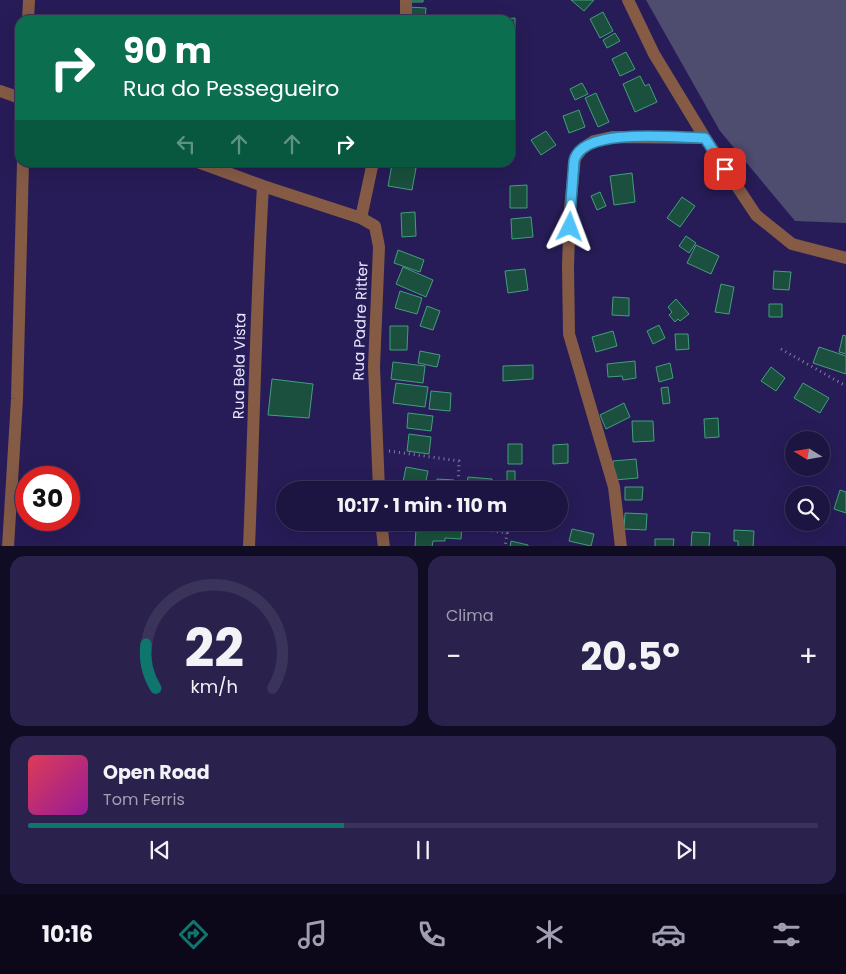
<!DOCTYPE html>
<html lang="pt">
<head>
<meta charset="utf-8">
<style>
  body { margin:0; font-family:Poppins,sans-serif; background:#2a224c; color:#f1f3f6; height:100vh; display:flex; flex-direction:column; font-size:19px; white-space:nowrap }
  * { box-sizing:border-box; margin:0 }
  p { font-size:16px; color:#a09fb1 }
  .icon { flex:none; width:28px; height:28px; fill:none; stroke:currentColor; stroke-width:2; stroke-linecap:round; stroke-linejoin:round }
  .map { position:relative; height:546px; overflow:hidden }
  .details { display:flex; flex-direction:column; gap:10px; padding:10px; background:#100c24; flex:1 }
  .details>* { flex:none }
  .hud { position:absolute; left:15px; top:15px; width:500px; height:152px; border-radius:15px; box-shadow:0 5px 20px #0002,0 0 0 1px #3b345a; background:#0b6e4f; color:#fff; overflow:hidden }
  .needle { width:32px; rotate:281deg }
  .fabs { position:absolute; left:785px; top:431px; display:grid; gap:10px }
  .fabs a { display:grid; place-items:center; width:45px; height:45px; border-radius:50%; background:#1d1541; box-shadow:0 5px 20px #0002,0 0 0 1px #3b345a; font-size:25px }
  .speed { position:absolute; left:15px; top:466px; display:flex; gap:10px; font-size:25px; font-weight:700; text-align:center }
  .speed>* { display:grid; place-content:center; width:65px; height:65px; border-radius:50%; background:#1d1541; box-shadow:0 5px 20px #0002,0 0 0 1px #3b345a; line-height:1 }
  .speed .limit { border:8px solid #d22; background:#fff; color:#111 }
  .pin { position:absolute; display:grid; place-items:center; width:42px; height:42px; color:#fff; margin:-21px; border-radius:10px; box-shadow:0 2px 8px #0006 }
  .me { position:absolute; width:55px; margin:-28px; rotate:3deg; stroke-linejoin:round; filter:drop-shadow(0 0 4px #0008) }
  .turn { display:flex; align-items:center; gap:18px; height:105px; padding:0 25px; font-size:22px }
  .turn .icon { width:65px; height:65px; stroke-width:2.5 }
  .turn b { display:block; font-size:35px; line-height:42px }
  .lanes { display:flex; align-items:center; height:48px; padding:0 25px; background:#0003; justify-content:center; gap:25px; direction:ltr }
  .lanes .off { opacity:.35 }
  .big { font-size:38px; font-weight:700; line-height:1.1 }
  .details .widget { flex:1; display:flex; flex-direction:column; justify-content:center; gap:8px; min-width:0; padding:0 18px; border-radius:15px; background:#2a224c }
  .details .dial { align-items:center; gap:0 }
  .dial svg { height:130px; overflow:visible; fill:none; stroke:#3b345a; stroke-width:7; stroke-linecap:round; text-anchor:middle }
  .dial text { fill:#f1f3f6; stroke:none }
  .song { display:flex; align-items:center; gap:15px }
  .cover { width:60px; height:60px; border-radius:8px; background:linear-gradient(135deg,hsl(350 70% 55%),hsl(300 70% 35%)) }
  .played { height:5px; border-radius:2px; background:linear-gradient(90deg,#0f766e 40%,#3b345a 40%) }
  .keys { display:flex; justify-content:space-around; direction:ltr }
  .heat { display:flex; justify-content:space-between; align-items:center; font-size:28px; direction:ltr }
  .details .tiles { flex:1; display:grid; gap:10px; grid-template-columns:1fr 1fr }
  .widget:last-child { grid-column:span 2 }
  .trip { position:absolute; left:276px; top:481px; width:292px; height:50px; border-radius:25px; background:#1d1541; box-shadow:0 5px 20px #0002,0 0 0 1px #3b345a; font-weight:700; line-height:50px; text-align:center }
  .tabs { display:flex; height:80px; justify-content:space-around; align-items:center; background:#0c081a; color:#a09fb1 }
  .tabs .icon { width:35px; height:35px }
  .tabs .current { color:#0f766e }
  .tabs b { font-size:22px; color:#f1f3f6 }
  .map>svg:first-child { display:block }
  .green { fill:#4e4c6f }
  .building { fill:#1a503d; stroke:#439e7d }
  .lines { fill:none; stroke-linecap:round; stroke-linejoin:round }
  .path { stroke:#837da7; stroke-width:3; stroke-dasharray:1 4; stroke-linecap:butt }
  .minor { stroke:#855b46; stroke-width:12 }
  .route-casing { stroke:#337fa1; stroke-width:12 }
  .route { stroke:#4fc3f7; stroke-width:9 }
  .labels { text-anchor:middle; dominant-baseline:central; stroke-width:5; stroke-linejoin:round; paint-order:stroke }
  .street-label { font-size:15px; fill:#e5e5fc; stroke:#271c57 }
</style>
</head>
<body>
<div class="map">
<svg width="846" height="547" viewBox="0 0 846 547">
  <rect width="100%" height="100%" fill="#271c57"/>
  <path class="green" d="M646,0H846V223L795,221L720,131Z"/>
  <path class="building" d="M409,0H423V2H409Z
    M571,0H594L584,11Z
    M408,7L426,8L425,20H407Z
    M603,12L613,31L600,38L590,19Z
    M454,16L455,20H441V18Z
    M515,18V34H510V20H495Z
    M615,33L620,41L607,48L603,40Z
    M626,52L635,69L620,76L612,59Z
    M640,76L645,86L649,84L657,102L635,112L623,84Z
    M582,83L588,94L575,100L570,89Z
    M596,93L609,122L598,127L585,98Z
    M579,110L585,127L569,133L563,116Z
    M546,131L556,145L541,155L531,140Z
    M392,164L416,168L412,190L388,186Z
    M632,173L635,202L614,205L610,176Z
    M527,185V208H510V186Z
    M600,192L606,206L597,210L591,196Z
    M682,197L695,206L680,227L667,218Z
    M415,212L416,236L402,237L401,213Z
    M531,217L533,237L512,239L511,219Z
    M686,236L696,243L689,253L679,246Z
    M696,245L719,256L711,274L687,263Z
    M398,250L424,260L420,272L394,263Z
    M403,267L433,280L426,297L396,284Z
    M525,269L528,290L508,293L505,271Z
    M774,271L791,272L789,290L773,289Z
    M721,284L734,287L729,314L715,312Z
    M400,291L422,298L417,314L395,308Z
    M613,297L629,298V316L612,315Z
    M676,299L689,314L680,321L678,319L675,322L669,315L672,312L668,307Z
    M769,304H782V317H769Z
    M427,306L440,311L433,330L420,326Z
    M659,325L665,338L653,344L647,331Z
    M390,326H408L407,350H390Z
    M613,331L617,346L596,352L592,337Z
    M675,334H688L689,349L676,350Z
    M843,335L846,336V354L839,352Z
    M819,347L846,356V374L813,363Z
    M420,351L440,355L437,367L418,363Z
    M635,361L636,378L623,380L622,376L608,377L607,364Z
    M393,362L425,366L423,383L391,379Z
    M670,363L673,378L659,382L656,367Z
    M533,365V379L503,381V366Z
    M771,367L785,378L776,391L761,381Z
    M272,379L313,384L309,418L268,415Z
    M396,383L428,387L425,407L393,403Z
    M803,383L829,398L820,413L794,398Z
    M668,387L670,403L663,404L661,388Z
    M431,391L451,393L450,411L429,409Z
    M624,403L630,417L606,429L600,415Z
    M408,413L433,416L431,431L407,428Z
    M718,418L719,437L705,438L704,419Z
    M632,421H653L654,441L633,442Z
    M409,434L431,437L429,454L407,451Z
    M508,444H522V464H508Z
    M568,444V463L553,464V445Z
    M821,454L827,460L821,466Z
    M636,459L638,478L614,480L613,461Z
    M406,467L428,471L424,490L402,487Z
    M809,468H820L815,473Z
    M507,471H515V483H507Z
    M468,477L492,479L491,490H466Z
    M437,479L454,480L453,490H435Z
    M625,487H643L642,500H625Z
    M840,490L846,492V513L834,509Z
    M625,513L647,514L646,530L624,529Z
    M439,523L462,524L461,539L445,538V541H433L432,547H415L416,528L439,529Z
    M572,529L594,534L591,546L569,541Z
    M734,530L754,531L753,547H738V541H734Z
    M692,532L710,533L709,547H691Z
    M655,539H674L673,547H655Z
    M511,541L528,545V547H510Z"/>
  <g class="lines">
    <path class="path" d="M781,349L846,386
      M389,451L459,461L458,490
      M485,522V530L507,533L505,547"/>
    <path class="minor" d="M406,0V20
      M628,0L654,54L705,138L756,215L792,244L846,258
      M28,20L29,0
      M0,91L20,98
      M198,162L263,186L361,218L375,226L379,247L374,367L379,490
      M361,218L373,162
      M381,522L384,547
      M8,547L17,399L23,162
      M249,547C254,426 256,306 263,186
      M621,547L614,487L569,334L568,266L570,208L575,158L582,149L594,141L612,137L705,138"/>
  </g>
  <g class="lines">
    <g class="route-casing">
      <path id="route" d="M570,227C570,209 572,191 573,174C574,169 573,162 575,158C587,127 677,138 705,138L725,169"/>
    </g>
    <use href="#route" class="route"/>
  </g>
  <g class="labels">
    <g class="street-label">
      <text transform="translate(360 321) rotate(-88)">Rua Padre Ritter</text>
      <text transform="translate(239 366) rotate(-89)">Rua Bela Vista</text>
    </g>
  </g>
</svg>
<div class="fabs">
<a><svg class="needle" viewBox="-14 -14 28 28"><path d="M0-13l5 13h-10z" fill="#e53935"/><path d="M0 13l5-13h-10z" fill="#a09fb1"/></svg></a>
<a><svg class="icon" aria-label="search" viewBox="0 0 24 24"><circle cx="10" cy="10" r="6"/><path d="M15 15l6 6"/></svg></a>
</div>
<div class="speed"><div class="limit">30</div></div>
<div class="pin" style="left:725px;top:169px;background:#d93025"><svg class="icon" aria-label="arrive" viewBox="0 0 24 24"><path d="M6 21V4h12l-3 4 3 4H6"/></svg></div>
<svg class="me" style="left:570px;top:227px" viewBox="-20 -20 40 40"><path d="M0-17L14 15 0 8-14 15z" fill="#4fc3f7" stroke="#fff" stroke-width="4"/></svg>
<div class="trip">10:17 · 1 min · 110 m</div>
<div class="hud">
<div class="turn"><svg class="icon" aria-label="right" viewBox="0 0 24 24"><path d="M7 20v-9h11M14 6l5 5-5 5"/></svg><div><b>90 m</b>Rua do Pessegueiro</div></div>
<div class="lanes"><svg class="icon off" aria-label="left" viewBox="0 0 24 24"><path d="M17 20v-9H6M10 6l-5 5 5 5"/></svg><svg class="icon off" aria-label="ahead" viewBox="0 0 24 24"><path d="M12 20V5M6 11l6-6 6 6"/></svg><svg class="icon off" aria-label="ahead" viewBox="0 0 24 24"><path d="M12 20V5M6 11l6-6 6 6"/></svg><svg class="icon" aria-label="right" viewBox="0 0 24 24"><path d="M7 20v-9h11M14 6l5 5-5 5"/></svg></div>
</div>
</div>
<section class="details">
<div class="tiles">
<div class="widget dial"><svg viewBox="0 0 100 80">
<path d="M14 69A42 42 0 1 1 86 69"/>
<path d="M14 69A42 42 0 0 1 8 42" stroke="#0f766e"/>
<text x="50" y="56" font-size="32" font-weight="700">22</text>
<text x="50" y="72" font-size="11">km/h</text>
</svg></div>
<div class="widget"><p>Clima</p>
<div class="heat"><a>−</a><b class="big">20.5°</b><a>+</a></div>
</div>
<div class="widget">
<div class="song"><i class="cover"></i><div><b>Open Road</b><p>Tom Ferris</p></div></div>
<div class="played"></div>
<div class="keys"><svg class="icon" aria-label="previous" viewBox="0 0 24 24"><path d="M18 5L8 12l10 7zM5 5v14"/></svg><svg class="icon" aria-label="pause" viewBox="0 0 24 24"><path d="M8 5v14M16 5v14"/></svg><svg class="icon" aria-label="next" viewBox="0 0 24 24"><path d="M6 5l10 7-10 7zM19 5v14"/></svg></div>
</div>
</div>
</section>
<nav class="tabs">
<b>10:16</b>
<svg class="icon current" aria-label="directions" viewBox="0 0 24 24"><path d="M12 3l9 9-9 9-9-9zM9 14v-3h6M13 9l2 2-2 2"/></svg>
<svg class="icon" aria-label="music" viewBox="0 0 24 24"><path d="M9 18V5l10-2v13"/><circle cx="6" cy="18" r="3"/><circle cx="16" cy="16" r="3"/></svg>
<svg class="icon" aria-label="phone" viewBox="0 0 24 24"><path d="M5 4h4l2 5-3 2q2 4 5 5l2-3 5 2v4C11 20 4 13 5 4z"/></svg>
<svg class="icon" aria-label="climate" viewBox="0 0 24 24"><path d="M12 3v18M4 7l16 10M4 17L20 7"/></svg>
<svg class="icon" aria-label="car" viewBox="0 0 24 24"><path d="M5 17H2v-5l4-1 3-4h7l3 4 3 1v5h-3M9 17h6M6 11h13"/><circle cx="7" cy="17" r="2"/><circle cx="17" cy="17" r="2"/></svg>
<svg class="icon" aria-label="filters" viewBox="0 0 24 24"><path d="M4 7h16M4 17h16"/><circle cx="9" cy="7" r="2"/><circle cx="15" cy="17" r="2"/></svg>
</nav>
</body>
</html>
